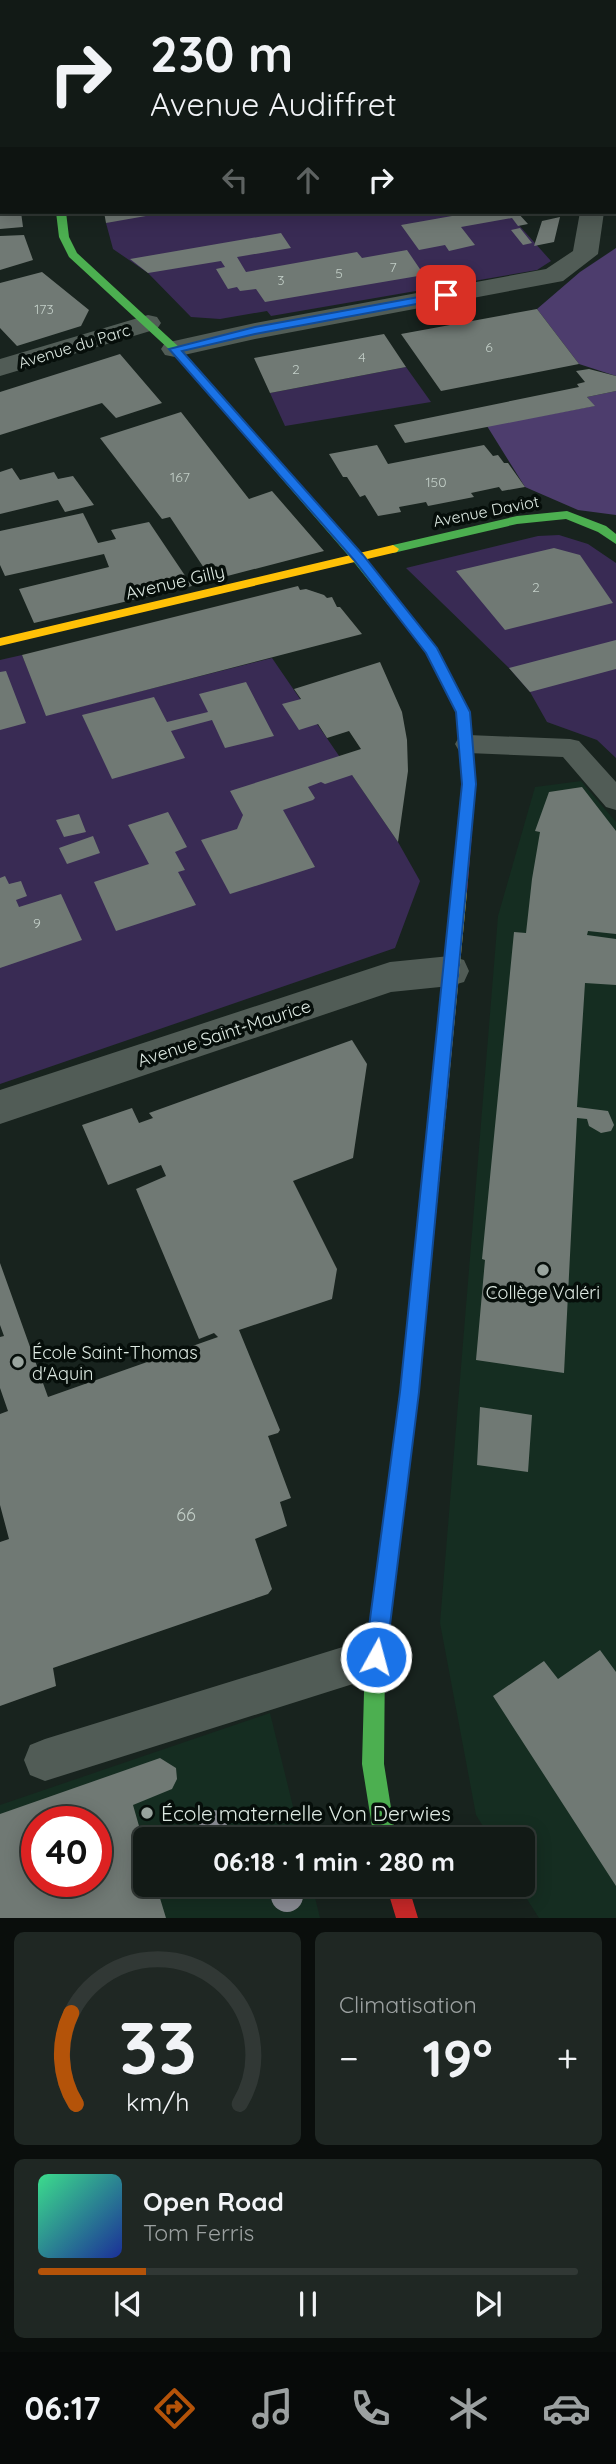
<!DOCTYPE html>
<html lang="fr">
<head>
<meta charset="utf-8">
<style>
  body { margin:0; font-family:Quicksand,sans-serif; background:#1f2723; color:#f1f3f6; height:100vh; display:flex; flex-direction:column; font-size:26px; white-space:nowrap }
  * { box-sizing:border-box; margin:0 }
  p { font-size:23px; color:#9ca1a1 }
  .icon { flex:none; width:38px; height:38px; fill:none; stroke:currentColor; stroke-width:2; stroke-linecap:round; stroke-linejoin:round }
  .map { position:relative; height:1918px; overflow:hidden }
  .panel { display:flex; flex-direction:column; gap:14px; padding:14px; background:#0a0e0c; flex:1 }
  .panel>* { flex:none }
  .top-card { position:absolute; left:0px; top:0px; width:616px; height:214px; box-shadow:0 4px 18px #0003,0 0 0 2px #313835; background:#121a16; color:#f1f3f6; overflow:hidden }
  .speed { position:absolute; left:21px; top:1806px; display:flex; gap:14px; font-size:35px; font-weight:700; text-align:center }
  .speed>* { display:grid; place-content:center; width:91px; height:91px; border-radius:50%; background:#121a16; box-shadow:0 4px 18px #0003,0 0 0 2px #313835; line-height:1 }
  .speed .limit { border:10px solid #d22; background:#fff; color:#111 }
  .pin { position:absolute; display:grid; place-items:center; width:60px; height:60px; color:#fff; margin:-30px; border-radius:14px; box-shadow:0 4px 10px #0006 }
  .me { position:absolute; width:77px; margin:-38px; rotate:7deg; stroke-linejoin:round; filter:drop-shadow(0 0 5px #0008) }
  .turn { display:flex; align-items:center; gap:24px; height:147px; padding:0 35px; font-size:32px }
  .turn .icon { width:91px; height:91px; stroke-width:2.5 }
  .turn b { display:block; font-size:49px; line-height:60px }
  .lanes { display:flex; align-items:center; height:66px; padding:0 35px; background:#0003; justify-content:center; gap:35px; direction:ltr }
  .lanes .off { opacity:.35 }
  .big { font-size:52px; font-weight:800; line-height:1.1 }
  .panel .card { flex:1; display:flex; flex-direction:column; justify-content:center; gap:10px; min-width:0; padding:0 24px; border-radius:10px; background:#1f2723 }
  .panel .dial { align-items:center; gap:0 }
  .dial svg { height:182px; overflow:visible; fill:none; stroke:#313835; stroke-width:7; stroke-linecap:round; text-anchor:middle }
  .dial text { fill:#f1f3f6; stroke:none }
  .song { display:flex; align-items:center; gap:21px }
  .cover { width:84px; height:84px; border-radius:10px; background:linear-gradient(135deg,hsl(150 70% 55%),hsl(230 70% 35%)) }
  .played { height:7px; border-radius:4px; background:linear-gradient(90deg,#b45309 20%,#313835 20%) }
  .keys { display:flex; justify-content:space-around; direction:ltr }
  .heat { display:flex; justify-content:space-between; align-items:center; font-size:38px; direction:ltr }
  .panel .tiles { flex:1; display:grid; gap:14px; grid-template-columns:1fr 1fr }
  .card:last-child { grid-column:span 2 }
  .trip { position:absolute; left:133px; top:1827px; width:402px; height:70px; border-radius:10px; background:#121a16; box-shadow:0 4px 18px #0003,0 0 0 2px #313835; font-weight:800; line-height:70px; text-align:center }
  .tabs { display:flex; height:112px; justify-content:space-around; align-items:center; background:#070a09; color:#9ca1a1 }
  .tabs .icon { width:49px; height:49px }
  .tabs .active { color:#b45309 }
  .tabs b { font-size:32px; color:#f1f3f6 }
  .map>svg:first-child { display:block }
  .built { fill:#152d21; fill-rule:evenodd }
  .green { fill:#392b54 }
  .forest { fill:#4d3d6d }
  .building { fill:#707974; fill-rule:evenodd }
  .lines { fill:none; stroke-linecap:round; stroke-linejoin:round }
  .lane { fill:#515c56; fill-rule:evenodd }
  .street { fill:#515c56; fill-rule:evenodd }
  .fast { fill:#4caf50; fill-rule:evenodd }
  .slow { fill:#ffc107; fill-rule:evenodd }
  .jam { fill:#c62828; fill-rule:evenodd }
  .tree { fill:#898b93 }
  .route { fill:#1a73e8; stroke:#114b97; stroke-width:2 }
  .poi-dot { fill:#99a49e; stroke:#060e0a; stroke-width:2.5 }
  .labels { text-anchor:middle; dominant-baseline:central; stroke-width:7; stroke-linejoin:round; paint-order:stroke }
  .number-label { font-size:14px; fill:#c2cec7 }
  .far-street-label { font-size:16px; fill:#deeae3; stroke:#060e0a }
  .street-label { font-size:18px; fill:#deeae3; stroke:#060e0a }
  .poi-label { font-size:18px; fill:#deeae3; stroke:#060e0a }
  .near-number-label { font-size:18px; fill:#c2cec7 }
  .near-poi-label { font-size:21px; fill:#deeae3; stroke:#060e0a; text-anchor:start }
</style>
</head>
<body>
<div class="map">
<svg width="616" height="1918" viewBox="0 0 616 1918">
  <rect width="100%" height="100%" fill="#18231e"/>
  <path class="built" d="M581,781L616,822V1918H539L518,1885H523V1839H491L476,1815L440,1623L498,916L535,787Z
    M270,1713L301,1839H145V1885H312L320,1918H0V1805ZM37,1822H96V1881H37Z"/>
  <path class="green" d="M139,212H507L551,261L537,270L271,316L267,311L220,319L191,317L148,273L113,249L106,223Z
    M406,367L431,402L285,426L270,393Z
    M559,535L588,544L616,563V758L597,740L547,722L530,692L509,668L406,568L538,536Z
    M22,655L47,715L272,658L398,842L420,881L395,948L0,1084V660Z"/>
  <path class="forest" d="M616,248V376L579,364L537,309L580,272Z
    M616,391V515L578,510L525,487L487,426L594,406L587,397Z"/>
  <path class="building" d="M0,212H21L23,227L0,229Z
    M104,212H163V213L106,223Z
    M449,212H517L528,224L518,226L512,218L461,227L475,245L449,251L445,245L419,250L401,225L452,216Z
    M560,217L554,242L534,246L542,221Z
    M520,228L532,243L523,245L511,230Z
    M281,233L291,248L237,257L246,272L357,252L362,258L407,250L424,275L265,302L256,289L240,291L237,287L228,289L216,269L225,267L221,261L148,273L130,259Z
    M24,235L33,260L0,270V236Z
    M42,272L89,310L81,326L17,346L0,328V283Z
    M537,309L579,364L441,391L401,334Z
    M384,334L406,367L270,393L254,358Z
    M120,354L162,403L116,418L102,403L0,435V392Z
    M589,369L616,376V391L587,397L595,406L405,443L394,425L579,387L577,384L585,382L576,371Z
    M181,412L249,499L272,491L324,551L212,580L170,517L162,519L100,438Z
    M377,445L388,464L484,445L493,456L498,455L504,463H508L525,487L502,491L499,487L471,493L474,497L428,506L426,502L399,507L401,512L378,516L365,495L360,497L347,477H343L329,454Z
    M12,468L20,480L54,472L58,479L73,476L94,505L65,512L58,500L0,514V472Z
    M83,513L98,543L116,539L111,530L149,522L192,586L34,623L19,589L109,567L104,554L5,576L0,565V531Z
    M554,548L580,555L613,603L505,630L456,571Z
    M298,586L300,590L306,589L324,595L327,598L332,597L337,607H340L362,634L46,716L22,655Z
    M616,640V669L530,692L509,668Z
    M380,662L402,712L407,740L408,771L398,842L352,775L325,784L321,782L308,787L315,798L313,800L283,810L315,867L230,894L201,840L237,829L243,815L230,791L361,749L349,731L327,738L318,724L299,730L282,704L301,699L294,689Z
    M6,671L26,723L0,730V672Z
    M246,682L274,736L225,748L212,720L171,731L185,758L112,779L82,715L154,697L167,722L208,712L199,694Z
    M582,787L616,831V934L588,931L587,935L616,939V985L585,983L577,1107L608,1111L614,1125L611,1131L601,1133L589,1126L587,1119L577,1118L564,1373L476,1360L485,1260L482,1259L514,932L526,933L532,879L540,832L535,831L549,792Z
    M168,812L187,847L175,852L185,870L178,872L196,905L116,931L94,882L149,864L128,825Z
    M79,814L86,832L64,837L56,820Z
    M93,836L100,853L67,864L59,848Z
    M5,876L9,884L21,881L27,896L16,900L19,907L61,894L82,940L0,968V878Z
    M352,1040L367,1064L353,1158L293,1181L337,1269L332,1299L239,1330L280,1430L278,1433L268,1436L291,1498L280,1502L287,1526L255,1539L272,1589L268,1594L53,1668L56,1686L0,1706V1542L9,1539L0,1505V1414L8,1411L0,1388V1337L4,1336L0,1325V1263L48,1397L218,1337L214,1333L199,1339L136,1189L166,1176L161,1165L108,1185L82,1125L132,1108L139,1123L153,1118L149,1113Z
    M480,1407L532,1415L528,1472L477,1465Z
    M600,1650L616,1672V1886L493,1696L544,1661L558,1679Z
    M160,1758L176,1768L177,1779L172,1789L133,1805L145,1847V1885H156L166,1918H0V1814ZM37,1822H96V1881H37Z"/>
  <g class="lines">
    <path class="lane" d="M468,735L570,739L579,741L616,782V810L606,807L563,757L468,753L459,751L455,744L459,737Z
      M375,1637L389,1643L395,1657L389,1671L375,1677L45,1781L30,1775L24,1760L30,1745L45,1739Z"/>
    <path class="street" d="M443,0H463L464,2H443Z
      M614,79L616,80V94L614,93Z
      M580,212H604L598,254L563,281L255,339L175,357L165,355L161,349L165,343L255,323L546,269L573,251Z
      M148,315L157,317L161,323L157,329L0,376V359Z
      M450,956L464,960L469,971L464,982L450,986L391,992L0,1124V1090L390,962Z"/>
    <path class="fast" d="M0,111H2V117H0Z
      M56,212H66L69,237L77,253L179,347L363,555L398,599V605H388L353,561L171,351L69,257L59,237Z
      M567,511L606,526L616,534V544L598,532L566,519L517,524L393,553L387,549L393,545L517,516Z
      M413,1350L420,1353L422,1359L385,1657L384,1764L396,1839H374L362,1764L365,1657L404,1359L406,1353Z"/>
    <path class="slow" d="M17,0H40L42,2H15Z
      M393,545L399,549L397,552L0,646V638Z
      M459,886L467,892L422,1359L420,1365L413,1368L406,1365L404,1359L451,892Z"/>
    <path class="jam" d="M393,598L398,599L437,648L470,712L476,784L467,892L459,898L451,892L462,784L456,712L426,653L386,602Z
      M386,1885H408L418,1918H396Z"/>
  </g>
  <g class="tree">
    <circle cx="213" cy="1824" r="14"/>
    <circle cx="287" cy="1896" r="16"/>
  </g>
  <path class="route" d="M446,292L449,293V298L255,334L182,351L363,555L437,648L470,712L476,784L419,1392L386,1657L383,1664L376,1668L368,1664L365,1657L400,1392L462,784L456,712L426,653L354,560L169,349L255,327Z"/>
  <g class="poi-dot">
    <circle cx="543" cy="1270" r="7"/>
    <circle cx="18" cy="1362" r="7"/>
    <circle cx="147" cy="1813" r="7"/>
  </g>
  <g class="labels">
    <g class="number-label">
      <text x="393" y="267">7</text>
      <text x="339" y="273">5</text>
      <text x="281" y="280">3</text>
      <text x="44" y="309">173</text>
      <text x="489" y="347">6</text>
      <text x="362" y="357">4</text>
      <text x="296" y="369">2</text>
      <text x="180" y="477">167</text>
      <text x="436" y="482">150</text>
      <text x="536" y="587">2</text>
      <text x="37" y="923">9</text>
    </g>
    <g class="far-street-label">
      <text transform="translate(74 346) rotate(-17)">Avenue du Parc</text>
      <text transform="translate(486 511) rotate(-11)">Avenue Daviot</text>
    </g>
    <g class="street-label">
      <text transform="translate(175 582) rotate(-13)">Avenue Gilly</text>
      <text transform="translate(224 1033) rotate(-18)">Avenue Saint-Maurice</text>
    </g>
    <g class="poi-label">
      <text x="543" y="1292">Collège Valéri</text>
      <text x="32" y="1352" text-anchor="start">École Saint-Thomas<tspan x="32" dy="21">d'Aquin</tspan></text>
    </g>
    <g class="near-number-label">
      <text x="186" y="1514">66</text>
    </g>
    <g class="near-poi-label">
      <text x="161" y="1813">École maternelle Von Derwies</text>
    </g>
  </g>
</svg>
<div class="speed"><div class="limit">40</div></div>
<div class="pin" style="left:446px;top:295px;background:#d93025"><svg class="icon" aria-label="arrive" viewBox="0 0 24 24"><path d="M6 21V4h12l-3 4 3 4H6"/></svg></div>
<svg class="me" style="left:376px;top:1657px" viewBox="-20 -20 40 40"><circle r="17" fill="#1a73e8" stroke="#fff" stroke-width="3"/><path d="M0-11L8 9 0 5-8 9z" fill="#fff"/></svg>
<div class="trip">06:18 · 1 min · 280 m</div>
<div class="top-card">
<div class="turn"><svg class="icon" aria-label="right" viewBox="0 0 24 24"><path d="M7 20v-9h11M14 6l5 5-5 5"/></svg><div><b>230 m</b>Avenue Audiffret</div></div>
<div class="lanes"><svg class="icon off" aria-label="left" viewBox="0 0 24 24"><path d="M17 20v-9H6M10 6l-5 5 5 5"/></svg><svg class="icon off" aria-label="ahead" viewBox="0 0 24 24"><path d="M12 20V5M6 11l6-6 6 6"/></svg><svg class="icon" aria-label="right" viewBox="0 0 24 24"><path d="M7 20v-9h11M14 6l5 5-5 5"/></svg></div>
</div>
</div>
<section class="panel">
<div class="tiles">
<div class="card dial"><svg viewBox="0 0 100 80">
<path d="M14 69A42 42 0 1 1 86 69"/>
<path d="M14 69A42 42 0 0 1 12 29" stroke="#b45309"/>
<text x="50" y="56" font-size="32" font-weight="700">33</text>
<text x="50" y="72" font-size="11">km/h</text>
</svg></div>
<div class="card"><p>Climatisation</p>
<div class="heat"><a>−</a><b class="big">19°</b><a>+</a></div>
</div>
<div class="card">
<div class="song"><i class="cover"></i><div><b>Open Road</b><p>Tom Ferris</p></div></div>
<div class="played"></div>
<div class="keys"><svg class="icon" aria-label="previous" viewBox="0 0 24 24"><path d="M18 5L8 12l10 7zM5 5v14"/></svg><svg class="icon" aria-label="pause" viewBox="0 0 24 24"><path d="M8 5v14M16 5v14"/></svg><svg class="icon" aria-label="next" viewBox="0 0 24 24"><path d="M6 5l10 7-10 7zM19 5v14"/></svg></div>
</div>
</div>
</section>
<nav class="tabs">
<b>06:17</b>
<svg class="icon active" aria-label="directions" viewBox="0 0 24 24"><path d="M12 3l9 9-9 9-9-9zM9 14v-3h6M13 9l2 2-2 2"/></svg>
<svg class="icon" aria-label="music" viewBox="0 0 24 24"><path d="M9 18V5l10-2v13"/><circle cx="6" cy="18" r="3"/><circle cx="16" cy="16" r="3"/></svg>
<svg class="icon" aria-label="phone" viewBox="0 0 24 24"><path d="M5 4h4l2 5-3 2q2 4 5 5l2-3 5 2v4C11 20 4 13 5 4z"/></svg>
<svg class="icon" aria-label="climate" viewBox="0 0 24 24"><path d="M12 3v18M4 7l16 10M4 17L20 7"/></svg>
<svg class="icon" aria-label="car" viewBox="0 0 24 24"><path d="M5 17H2v-5l4-1 3-4h7l3 4 3 1v5h-3M9 17h6M6 11h13"/><circle cx="7" cy="17" r="2"/><circle cx="17" cy="17" r="2"/></svg>
</nav>
</body>
</html>
